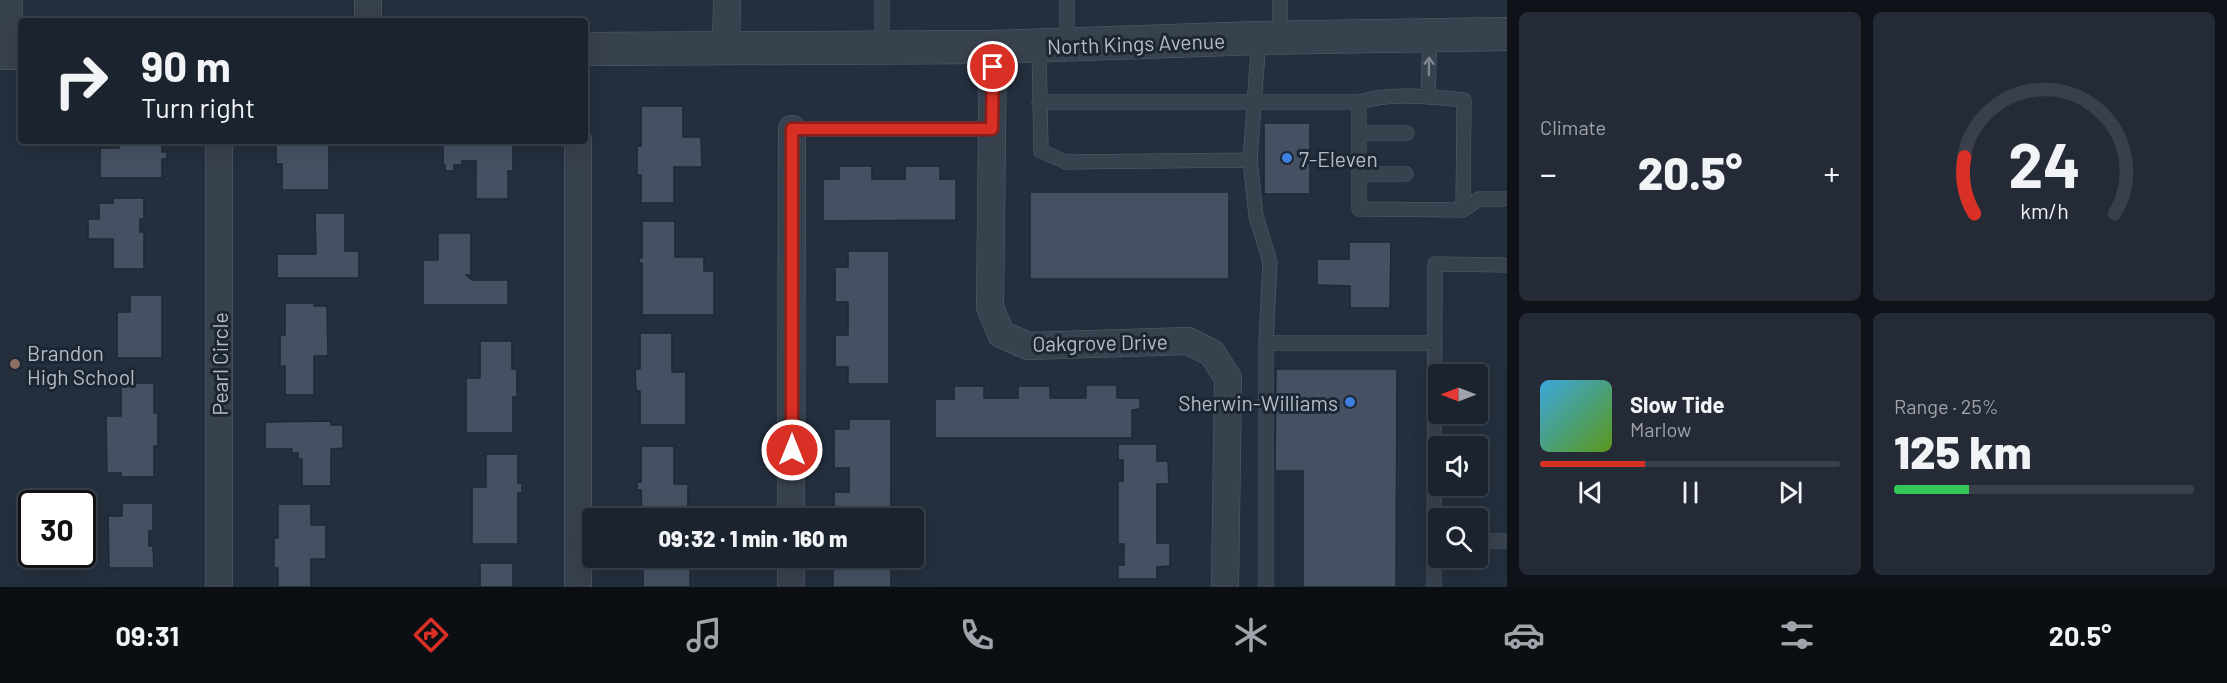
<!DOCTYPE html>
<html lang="en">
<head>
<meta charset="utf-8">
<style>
  body { margin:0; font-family:Barlow,sans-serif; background:#242b36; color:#f1f3f6; height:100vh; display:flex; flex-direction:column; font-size:22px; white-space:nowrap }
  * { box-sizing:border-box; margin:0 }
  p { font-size:20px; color:#a0a4aa }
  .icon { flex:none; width:33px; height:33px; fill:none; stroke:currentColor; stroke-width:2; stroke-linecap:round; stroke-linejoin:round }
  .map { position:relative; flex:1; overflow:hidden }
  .details { display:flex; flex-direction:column; gap:12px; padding:12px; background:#0f1319; width:720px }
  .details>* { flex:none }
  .hud { position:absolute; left:18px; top:18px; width:570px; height:126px; border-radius:6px; box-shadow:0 6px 24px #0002,0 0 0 2px #39404a; background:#1b232e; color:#f1f3f6; overflow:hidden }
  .needle { width:39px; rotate:270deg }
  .buttons { position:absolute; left:1428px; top:364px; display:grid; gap:12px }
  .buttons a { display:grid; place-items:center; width:60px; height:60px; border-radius:6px; background:#1b232e; box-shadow:0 6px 24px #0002,0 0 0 2px #39404a; font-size:30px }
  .speed { position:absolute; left:18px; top:490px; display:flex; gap:12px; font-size:30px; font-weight:700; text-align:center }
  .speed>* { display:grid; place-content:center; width:78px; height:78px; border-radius:50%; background:#1b232e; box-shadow:0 6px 24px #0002,0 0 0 2px #39404a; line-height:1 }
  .speed .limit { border:3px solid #111; border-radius:9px; background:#fff; color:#111 }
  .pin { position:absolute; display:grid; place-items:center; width:51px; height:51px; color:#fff; margin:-26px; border:3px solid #fff; border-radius:50%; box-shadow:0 2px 6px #0007 }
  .me { position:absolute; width:66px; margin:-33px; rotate:0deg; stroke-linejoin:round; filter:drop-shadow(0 0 4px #0008) }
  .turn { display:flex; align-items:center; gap:21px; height:126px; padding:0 24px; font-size:27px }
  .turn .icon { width:78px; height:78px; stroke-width:2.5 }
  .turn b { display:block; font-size:42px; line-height:51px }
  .big { font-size:45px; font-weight:800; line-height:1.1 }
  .details .card { flex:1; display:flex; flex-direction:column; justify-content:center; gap:9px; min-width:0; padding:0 21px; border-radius:9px; background:#242b36 }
  .details .dial { align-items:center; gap:0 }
  .dial svg { height:156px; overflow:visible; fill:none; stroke:#39404a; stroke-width:7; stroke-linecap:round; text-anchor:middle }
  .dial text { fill:#f1f3f6; stroke:none }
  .song { display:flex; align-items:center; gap:18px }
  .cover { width:72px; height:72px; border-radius:9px; background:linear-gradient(135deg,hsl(200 70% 55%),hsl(90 70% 35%)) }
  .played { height:6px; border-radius:3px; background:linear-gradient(90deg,#d93025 35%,#39404a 35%) }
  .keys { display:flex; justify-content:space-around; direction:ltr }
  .heat { display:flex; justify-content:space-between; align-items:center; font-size:33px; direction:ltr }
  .charge { height:9px; border-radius:4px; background:linear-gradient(90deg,#34c759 25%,#39404a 0) }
  .details .tiles { flex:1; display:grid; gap:12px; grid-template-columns:repeat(2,1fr) }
  .trip { position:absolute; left:582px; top:508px; width:342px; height:60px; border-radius:6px; background:#1b232e; box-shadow:0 6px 24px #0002,0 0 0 2px #39404a; font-weight:800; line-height:60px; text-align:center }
  .tab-bar { display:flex; height:96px; justify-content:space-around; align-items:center; background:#0b0e12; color:#a0a4aa }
  .tab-bar .icon { width:42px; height:42px }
  .tab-bar .on { color:#d93025 }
  .tab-bar b { font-size:27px; color:#f1f3f6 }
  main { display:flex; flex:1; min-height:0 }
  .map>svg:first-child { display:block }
  .building { fill:#455162; stroke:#1f2835; stroke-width:1.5 }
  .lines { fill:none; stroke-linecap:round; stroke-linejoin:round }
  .service-casing { stroke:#565f6c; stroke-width:15 }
  .minor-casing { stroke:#565f6c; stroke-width:28 }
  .tertiary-casing { stroke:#565f6c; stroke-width:34 }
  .service { stroke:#38414e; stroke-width:14 }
  .minor { stroke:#38414e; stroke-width:27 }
  .tertiary { stroke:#38414e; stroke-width:33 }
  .oneway { stroke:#7c8592 }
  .route-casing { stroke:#8d1f18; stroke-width:15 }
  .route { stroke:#d93025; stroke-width:10 }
  .shop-dot { fill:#3f7fe0; stroke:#1d2633; stroke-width:2 }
  .education-dot { fill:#8d6e63; stroke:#1d2633; stroke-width:2 }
  .labels { text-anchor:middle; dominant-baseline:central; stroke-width:6; stroke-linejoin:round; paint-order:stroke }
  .street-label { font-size:21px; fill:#b4bcc9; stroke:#1d2633 }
  .poi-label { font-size:21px; fill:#b4bcc9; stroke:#1d2633; text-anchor:start }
</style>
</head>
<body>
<main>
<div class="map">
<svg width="1507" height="587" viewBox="0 0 1507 587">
  <rect width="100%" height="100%" fill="#242f3e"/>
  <path class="building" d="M641,106H683V137H701L702,167H674V203H641V175H637V146H641Z
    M1264,123H1310V194H1264Z
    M119,141H162V152H167V159H162V178H100V148H119Z
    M276,141H329V190H282V164H276Z
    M443,141H513V171H508V199H476V161H462V165H454V171H445V165H443Z
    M839,166H872V179H905V166H940V179H956V220L823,221V179H839Z
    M1030,192H1229V279H1030Z
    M113,198H144V219H140V232H144V269H113V239H88V219H99V203H113Z
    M315,213H345V251H359V278H277V254H316Z
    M642,221H675V257H704V271H714V315H642V263H639V258H642Z
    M438,233H471V275H466L472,280H508V305H423V260H438Z
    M1349,242H1391L1390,308H1350V286L1317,285V259H1349Z
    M848,251H889V384H848V367H835V335H848V302H835V267H848Z
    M130,295H162V358H117V312H130Z
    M285,303H314V306H327L328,356H314V395H285V366L280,367V335H285Z
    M640,333H672V372H686V425H640V391H636L635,369H640Z
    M480,341H512V369H517V397H513V433H466V378H480Z
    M1276,369H1397L1396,587H1303V471H1275Z
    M121,383H154V413H158V446H154V477H121V473H107L106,416H121Z
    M1086,385H1117V398H1140V409L1132,410V438H935V399H954V386H984V398H1018V386H1050V398H1086Z
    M849,419H891V519H834V492H849V468H834V429H849Z
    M331,421V425H343V448L331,449V486H302V459H298V453H292V449H265V422Z
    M1118,444H1157V461H1168L1169,484H1157V543H1170V566L1157,567V579H1118V565H1124V544H1118V481H1123V460H1118Z
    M641,446H674V484H688V519H642L641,490H637V482H641Z
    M486,454H518V483H522V493H518V544H472V487H486Z
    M122,503H153V531H149V546H153L154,568H109L108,516H122Z
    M278,504H311V525H326V559H311V587H278V568H274V538H278Z
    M833,558H891V587H833Z
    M643,559H676V563H690V587H643Z
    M480,563H513V587H480Z"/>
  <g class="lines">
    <g class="service-casing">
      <path id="service" d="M882,0V48
        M1259,38L1250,160L1256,216L1270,262L1266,343V587
        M1280,38V0
        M1067,45V0
        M1039,46L1041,151L1066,162L1250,160
        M1428,96L1430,36
        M1039,102H1359V209L1463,210L1479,199H1507
        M1359,102C1392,92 1430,97 1464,100L1463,210
        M792,129H992
        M1359,133H1407
        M1359,174H1406
        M1266,343H1434
        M1478,541H1507
        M1434,587L1435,264L1507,265"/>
    </g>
    <g class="minor-casing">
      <path id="minor" d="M368,21V0
        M993,47L990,307L1001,334L1028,346L1188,341L1212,353L1228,378L1225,587
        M726,48L727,0
        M8,53L9,0
        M219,141V587
        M578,141V587
        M791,519L792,129
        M791,587V558"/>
    </g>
    <g class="tertiary-casing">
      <path id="tertiary" d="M585,49L993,47L1259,38L1507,34
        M0,53H21"/>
    </g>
    <use href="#service" class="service"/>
    <use href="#minor" class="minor"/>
    <use href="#tertiary" class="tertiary"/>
  </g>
  <defs><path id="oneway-shaft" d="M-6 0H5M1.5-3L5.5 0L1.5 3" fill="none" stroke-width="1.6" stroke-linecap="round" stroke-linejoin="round" transform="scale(1.5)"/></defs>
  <use class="oneway" href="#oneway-shaft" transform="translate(1429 66) rotate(-89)"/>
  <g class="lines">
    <g class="route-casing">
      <path id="route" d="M792,450V129H992L993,67"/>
    </g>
    <use href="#route" class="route"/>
  </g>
  <g class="shop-dot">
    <circle cx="1287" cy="158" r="6"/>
    <circle cx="1350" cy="402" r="6"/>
  </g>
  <circle class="education-dot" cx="15" cy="364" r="6"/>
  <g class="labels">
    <g class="street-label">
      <text transform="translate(1136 43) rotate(-2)">North Kings Avenue</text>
      <text transform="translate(1100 342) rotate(-1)">Oakgrove Drive</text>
      <text transform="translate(219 364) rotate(-90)">Pearl Circle</text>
    </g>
    <g class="poi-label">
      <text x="1299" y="158">7-Eleven</text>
      <text x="27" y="352">Brandon<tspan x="27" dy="24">High School</tspan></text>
      <text x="1338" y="402" text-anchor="end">Sherwin-Williams</text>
    </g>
  </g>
</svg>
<div class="buttons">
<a><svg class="needle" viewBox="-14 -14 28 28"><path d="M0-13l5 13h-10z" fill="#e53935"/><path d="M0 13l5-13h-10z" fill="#a0a4aa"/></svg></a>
<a><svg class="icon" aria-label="sound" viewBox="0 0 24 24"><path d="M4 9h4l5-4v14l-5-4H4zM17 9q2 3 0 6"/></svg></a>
<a><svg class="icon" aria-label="search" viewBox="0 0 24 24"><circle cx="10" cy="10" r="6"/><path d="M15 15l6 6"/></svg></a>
</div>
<div class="speed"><div class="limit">30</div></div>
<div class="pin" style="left:993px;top:67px;background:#d93025"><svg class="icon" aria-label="arrive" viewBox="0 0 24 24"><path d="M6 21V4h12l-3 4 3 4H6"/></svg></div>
<svg class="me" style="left:792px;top:450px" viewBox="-20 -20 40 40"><circle r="17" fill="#d93025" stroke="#fff" stroke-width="3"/><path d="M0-11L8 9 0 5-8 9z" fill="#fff"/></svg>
<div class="trip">09:32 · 1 min · 160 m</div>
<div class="hud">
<div class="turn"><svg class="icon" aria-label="right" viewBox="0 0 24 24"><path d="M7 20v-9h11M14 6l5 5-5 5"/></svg><div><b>90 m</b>Turn right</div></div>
</div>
</div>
<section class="details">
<div class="tiles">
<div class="card"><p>Climate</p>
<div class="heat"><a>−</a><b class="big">20.5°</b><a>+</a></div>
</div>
<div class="card dial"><svg viewBox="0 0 100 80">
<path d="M14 69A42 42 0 1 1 86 69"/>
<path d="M14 69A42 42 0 0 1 9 40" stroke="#d93025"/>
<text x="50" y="56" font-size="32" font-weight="700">24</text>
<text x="50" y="72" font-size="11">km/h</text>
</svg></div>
<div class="card">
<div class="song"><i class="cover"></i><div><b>Slow Tide</b><p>Marlow</p></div></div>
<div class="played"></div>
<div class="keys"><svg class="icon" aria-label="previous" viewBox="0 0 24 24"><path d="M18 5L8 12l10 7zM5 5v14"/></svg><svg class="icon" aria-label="pause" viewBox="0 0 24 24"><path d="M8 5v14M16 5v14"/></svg><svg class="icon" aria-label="next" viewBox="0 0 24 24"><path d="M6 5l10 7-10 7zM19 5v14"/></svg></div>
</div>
<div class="card"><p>Range · 25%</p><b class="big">125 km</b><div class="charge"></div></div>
</div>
</section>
</main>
<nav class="tab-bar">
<b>09:31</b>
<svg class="icon on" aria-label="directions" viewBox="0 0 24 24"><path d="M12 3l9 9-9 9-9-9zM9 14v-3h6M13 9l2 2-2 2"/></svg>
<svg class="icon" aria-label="music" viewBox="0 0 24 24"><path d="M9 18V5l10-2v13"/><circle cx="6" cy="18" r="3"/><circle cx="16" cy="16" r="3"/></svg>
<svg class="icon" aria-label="phone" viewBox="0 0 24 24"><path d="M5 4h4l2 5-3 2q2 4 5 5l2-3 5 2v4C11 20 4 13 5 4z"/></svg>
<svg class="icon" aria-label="climate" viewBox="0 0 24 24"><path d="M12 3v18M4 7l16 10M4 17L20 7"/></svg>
<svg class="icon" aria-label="car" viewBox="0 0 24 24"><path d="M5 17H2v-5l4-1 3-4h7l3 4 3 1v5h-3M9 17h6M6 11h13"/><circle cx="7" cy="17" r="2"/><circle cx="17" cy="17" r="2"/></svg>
<svg class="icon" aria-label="filters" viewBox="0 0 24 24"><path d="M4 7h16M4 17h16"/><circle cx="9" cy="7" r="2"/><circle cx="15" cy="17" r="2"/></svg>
<b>20.5°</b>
</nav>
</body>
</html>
